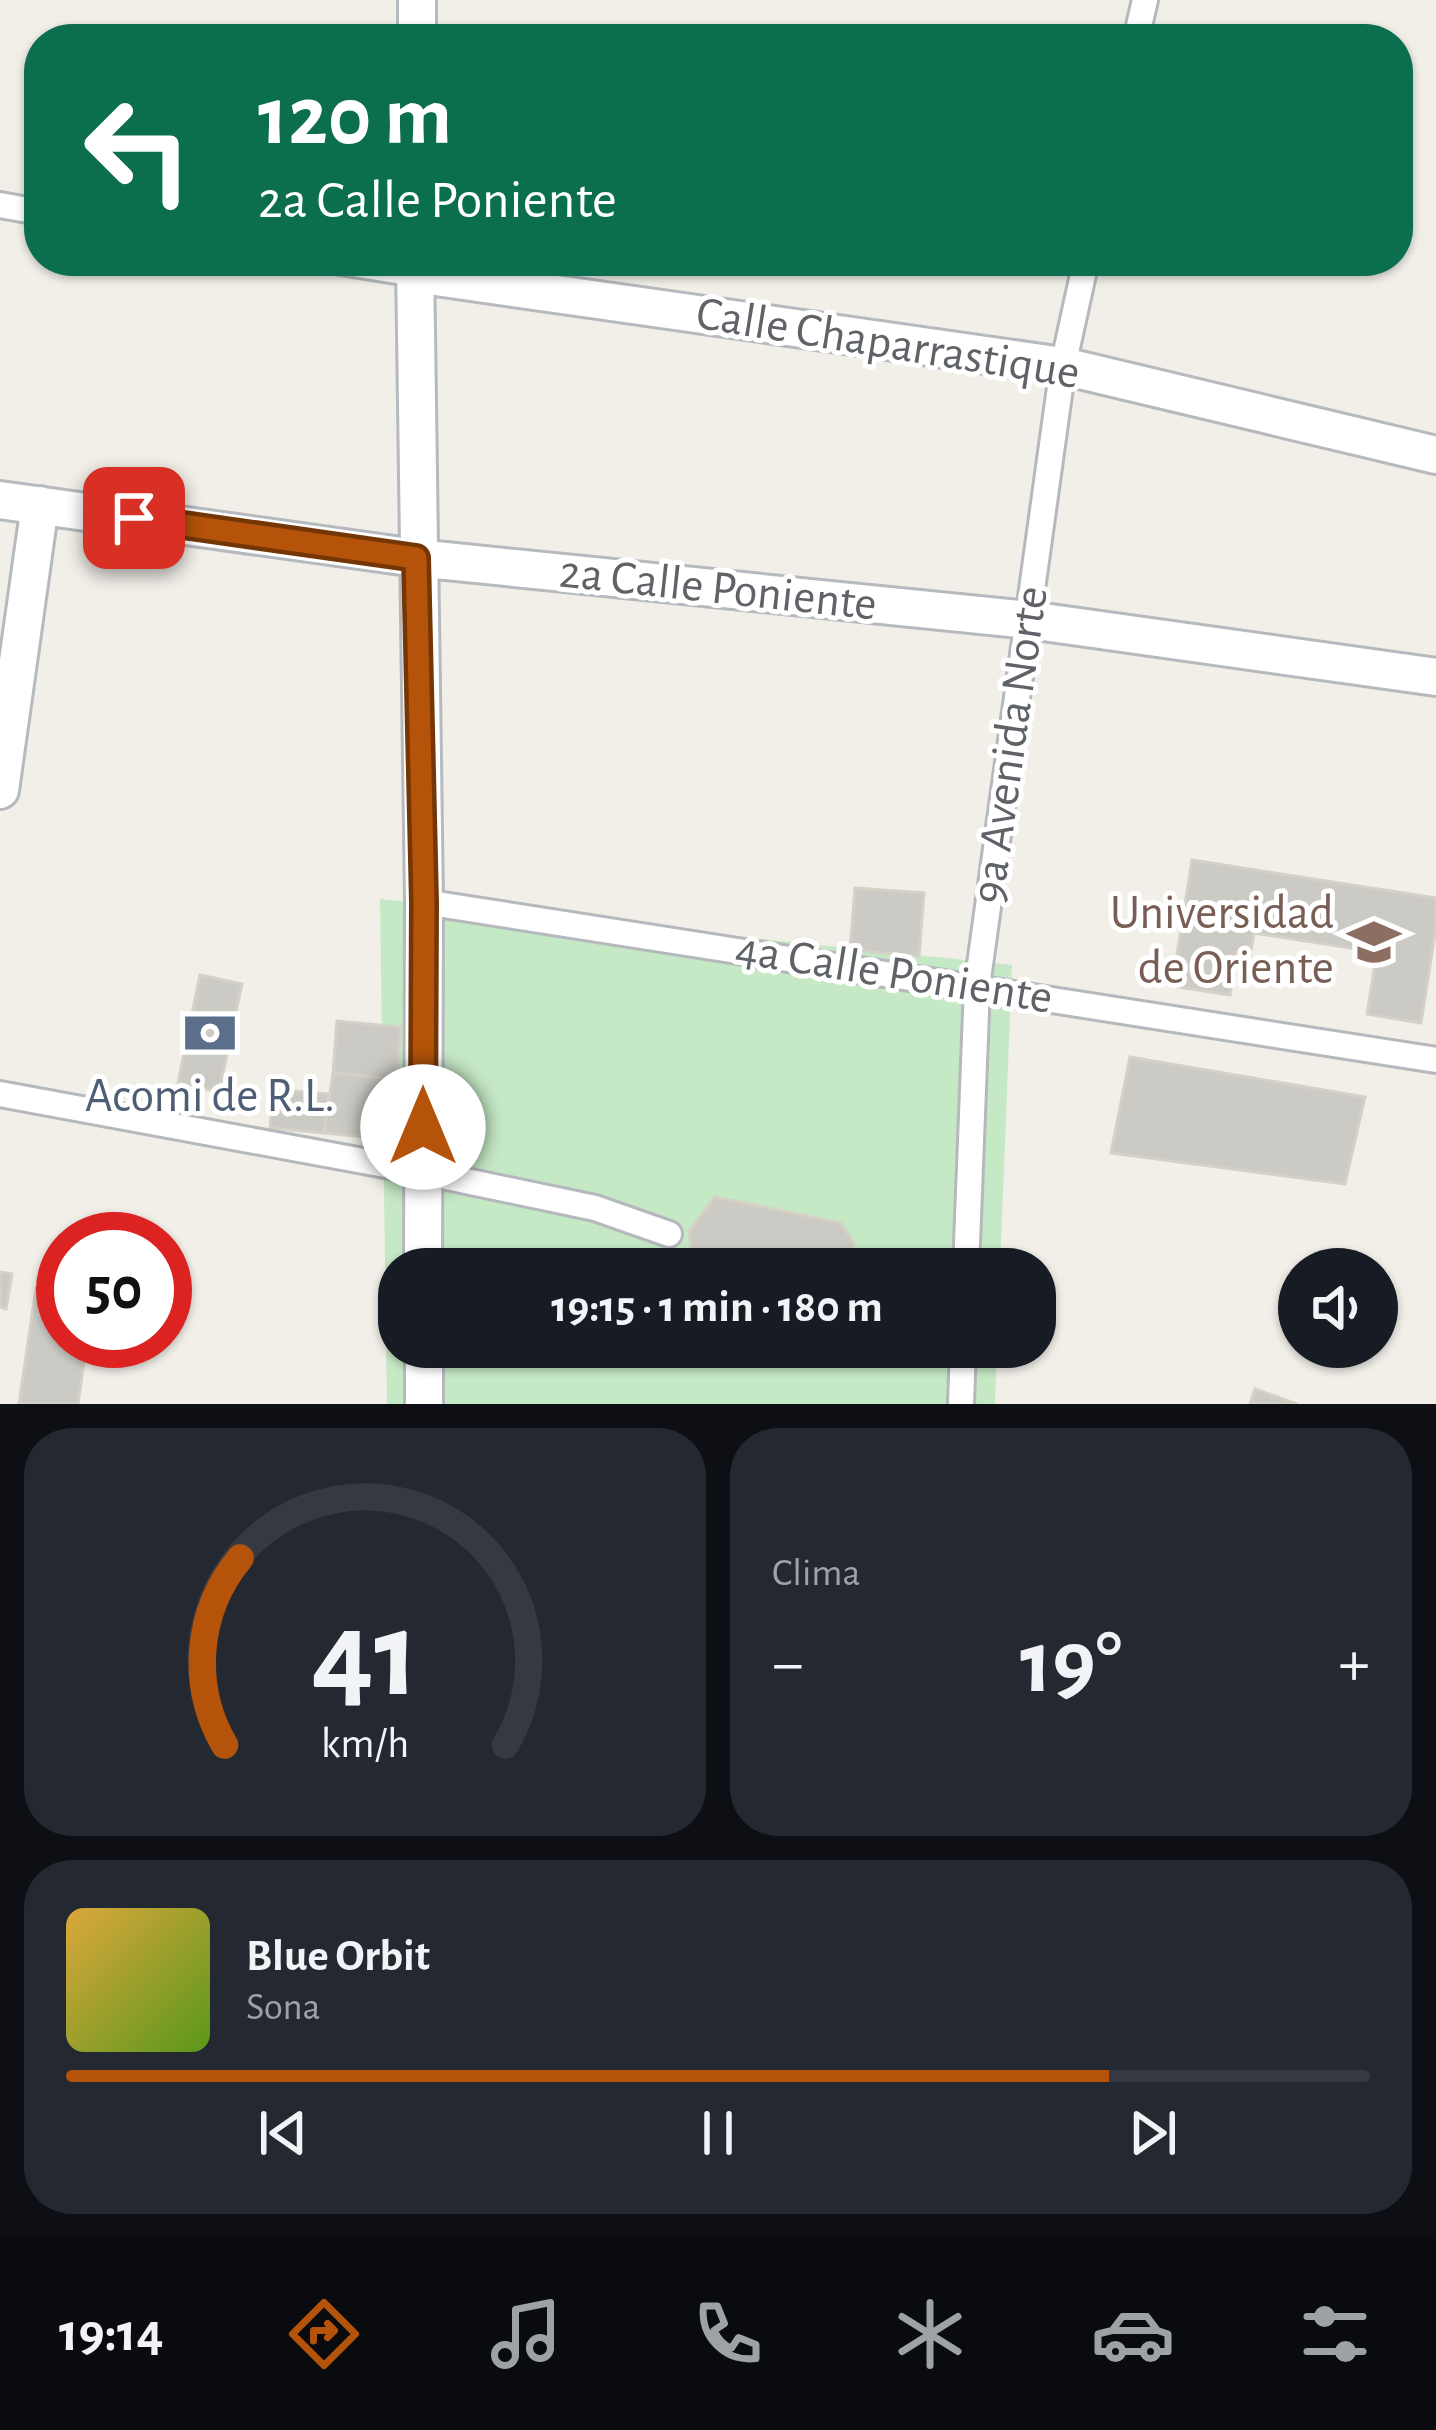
<!DOCTYPE html>
<html lang="es">
<head>
<meta charset="utf-8">
<style>
  body { margin:0; font-family:"Alegreya Sans",sans-serif; background:#242831; color:#f1f3f6; height:100vh; display:flex; flex-direction:column; font-size:45px; white-space:nowrap }
  * { box-sizing:border-box; margin:0 }
  p { font-size:39px; color:#9ea1a6 }
  .icon { flex:none; width:66px; height:66px; fill:none; stroke:currentColor; stroke-width:2; stroke-linecap:round; stroke-linejoin:round }
  .map { position:relative; height:1404px; overflow:hidden }
  .sheet { display:flex; flex-direction:column; gap:24px; padding:24px; background:#0d0f14; flex:1 }
  .sheet>* { flex:none }
  .guide { position:absolute; left:24px; top:24px; width:1389px; height:252px; border-radius:48px; box-shadow:0 3px 9px #0004; background:#0b6e4f; color:#fff; overflow:hidden }
  .buttons { position:absolute; left:1278px; top:1248px; display:grid; gap:24px }
  .buttons a { display:grid; place-items:center; width:120px; height:120px; border-radius:50%; background:#171b24; box-shadow:0 3px 9px #0004; font-size:60px }
  .speed { position:absolute; left:36px; top:1212px; display:flex; gap:24px; font-size:60px; font-weight:700; text-align:center }
  .speed>* { display:grid; place-content:center; width:156px; height:156px; border-radius:50%; background:#171b24; box-shadow:0 3px 9px #0004; line-height:1 }
  .speed .limit { border:18px solid #d22; background:#fff; color:#111 }
  .pin { position:absolute; display:grid; place-items:center; width:102px; height:102px; color:#fff; margin:-51px; border-radius:24px; box-shadow:0 6px 18px #0006 }
  .me { position:absolute; width:132px; margin:-66px; rotate:0deg; stroke-linejoin:round; filter:drop-shadow(0 0 9px #0008) }
  .turn { display:flex; align-items:center; gap:42px; height:252px; padding:0 36px; font-size:54px }
  .turn .icon { width:156px; height:156px; stroke-width:2.5 }
  .turn b { display:block; font-size:84px; line-height:102px }
  .big { font-size:90px; font-weight:700; line-height:1.1 }
  .sheet .widget { flex:1; display:flex; flex-direction:column; justify-content:center; gap:18px; min-width:0; padding:0 42px; border-radius:48px; background:#242831 }
  .sheet .dial { align-items:center; gap:0 }
  .dial svg { height:312px; overflow:visible; fill:none; stroke:#363941; stroke-width:7; stroke-linecap:round; text-anchor:middle }
  .dial text { fill:#f1f3f6; stroke:none }
  .song { display:flex; align-items:center; gap:36px }
  .cover { width:144px; height:144px; border-radius:18px; background:linear-gradient(135deg,hsl(40 70% 55%),hsl(90 70% 35%)) }
  .played { height:12px; border-radius:6px; background:linear-gradient(90deg,#b45309 80%,#363941 80%) }
  .keys { display:flex; justify-content:space-around; direction:ltr }
  .heat { display:flex; justify-content:space-between; align-items:center; font-size:66px; direction:ltr }
  .sheet .tiles { flex:1; display:grid; gap:24px; grid-template-columns:1fr 1fr }
  .widget:last-child { grid-column:span 2 }
  .trip { position:absolute; left:378px; top:1248px; width:678px; height:120px; border-radius:48px; background:#171b24; box-shadow:0 3px 9px #0004; font-weight:700; line-height:120px; text-align:center }
  .tabs { display:flex; height:192px; justify-content:space-around; align-items:center; background:#090b0e; color:#9ea1a6 }
  .tabs .icon { width:84px; height:84px }
  .tabs .active { color:#b45309 }
  .tabs b { font-size:54px; color:#f1f3f6 }
  .map>svg:first-child { display:block }
  .green { fill:#c5e8c5 }
  .building { fill:#cccac5; stroke:#d6d1c6; stroke-width:3 }
  .lines { fill:none; stroke-linecap:round; stroke-linejoin:round }
  .street-casing { stroke:#b5b8bc; stroke-width:30 }
  .secondary-casing { stroke:#b6babf; stroke-width:42 }
  .street { stroke:#fff; stroke-width:24 }
  .secondary { stroke:#fff; stroke-width:36 }
  .route-casing { stroke:#753606; stroke-width:30 }
  .route { stroke:#b45309; stroke-width:21 }
  .labels { text-anchor:middle; dominant-baseline:central; stroke-width:10; stroke-linejoin:round; paint-order:stroke }
  .street-label { font-size:48px; fill:#5f6368; stroke:#fff }
  .education-label { font-size:48px; fill:#785e54; stroke:#fff; text-anchor:end }
  .service-label { font-size:48px; fill:#4e5e75; stroke:#fff }
</style>
</head>
<body>
<div class="map">
<svg width="1436" height="1404" viewBox="0 0 1436 1404">
  <rect width="100%" height="100%" fill="#f1efe8"/>
  <path class="green" d="M380,899L1012,965L1000,1269H399V1347H997L995,1404H387Z"/>
  <path class="building" d="M1192,860L1436,898V927L1421,1023L1367,1014L1377,952L1254,933L1250,956L1236,953L1230,995L1172,986Z
    M855,888L924,893L919,956L850,950Z
    M200,975L242,984L219,1092L178,1083Z
    M337,1021L401,1027L396,1079L333,1073Z
    M1130,1057L1365,1097L1345,1184L1111,1153Z
    M333,1073L396,1079L394,1131L383,1139L324,1133Z
    M274,1089L328,1094L324,1133L270,1128Z
    M715,1197L841,1223L854,1243L851,1269H727L693,1262L689,1231Z
    M0,1272L12,1274L6,1309L0,1307Z
    M36,1288L63,1292V1341H87L78,1404H19Z
    M1255,1389L1297,1404H1250Z"/>
  <g class="lines">
    <g class="street-casing">
      <path id="street" d="M1136,39L1145,0
        M0,205L39,212
        M334,261L415,274
        M424,902L1436,1060
        M0,1094L423,1172L595,1208L669,1234
        M966,1269L977,986L1063,366L1086,261
        M961,1404L963,1347"/>
    </g>
    <g class="secondary-casing">
      <path id="secondary" d="M417,39V0
        M415,261L424,902L423,1269
        M415,274L1063,366L1436,455
        M0,500L416,558L1029,620L1436,677
        M0,790L40,505
        M424,1347V1404"/>
    </g>
    <use href="#street" class="street"/>
    <use href="#secondary" class="secondary"/>
  </g>
  <g class="lines">
    <g class="route-casing">
      <path id="route" d="M134,518L416,558L424,902L423,1127"/>
    </g>
    <use href="#route" class="route"/>
  </g>
  <defs>
    <g id="university-bare" transform="scale(4.14)"><path d="M0-5L7-2L0 1L-7-2ZM-4 1L0 2.5L4 1V4Q0 6-4 4Z" fill="#8d6e63" stroke="#fff" stroke-width="2.5" paint-order="stroke"/></g>
    <g id="bank-bare" transform="scale(4.14)"><path d="M-6-4H6V4H-6ZM0-2.3a2.3 2.3 0 1 0 0 4.6a2.3 2.3 0 1 0 0-4.6Z" fill="#5c6f8a" stroke="#fff" stroke-width="2.5" paint-order="stroke"/></g>
  </defs>
  <g fill-rule="evenodd">
    <use href="#university-bare" x="1374" y="942"/>
    <use href="#bank-bare" x="210" y="1033"/>
  </g>
  <g class="labels">
    <g class="street-label">
      <text transform="translate(888 344) rotate(9)">Calle Chaparrastique</text>
      <text transform="translate(718 589) rotate(6)">2a Calle Poniente</text>
      <text transform="translate(1011 745) rotate(-82)">9a Avenida Norte</text>
      <text transform="translate(894 974) rotate(9)">4a Calle Poniente</text>
    </g>
    <g class="education-label">
      <text x="1334" y="914">Universidad<tspan x="1334" dy="55">de Oriente</tspan></text>
    </g>
    <g class="service-label">
      <text x="210" y="1097">Acomi de R.L.</text>
    </g>
  </g>
</svg>
<div class="buttons">
<a><svg class="icon" aria-label="sound" viewBox="0 0 24 24"><path d="M4 9h4l5-4v14l-5-4H4zM17 9q2 3 0 6"/></svg></a>
</div>
<div class="speed"><div class="limit">50</div></div>
<div class="pin" style="left:134px;top:518px;background:#d93025"><svg class="icon" aria-label="arrive" viewBox="0 0 24 24"><path d="M6 21V4h12l-3 4 3 4H6"/></svg></div>
<svg class="me" style="left:423px;top:1127px" viewBox="-20 -20 40 40"><circle r="19" fill="#fff"/><path d="M0-13L10 11 0 6-10 11z" fill="#b45309"/></svg>
<div class="trip">19:15 · 1 min · 180 m</div>
<div class="guide">
<div class="turn"><svg class="icon" aria-label="left" viewBox="0 0 24 24"><path d="M17 20v-9H6M10 6l-5 5 5 5"/></svg><div><b>120 m</b>2a Calle Poniente</div></div>
</div>
</div>
<section class="sheet">
<div class="tiles">
<div class="widget dial"><svg viewBox="0 0 100 80">
<path d="M14 69A42 42 0 1 1 86 69"/>
<path d="M14 69A42 42 0 0 1 18 21" stroke="#b45309"/>
<text x="50" y="56" font-size="32" font-weight="700">41</text>
<text x="50" y="72" font-size="11">km/h</text>
</svg></div>
<div class="widget"><p>Clima</p>
<div class="heat"><a>−</a><b class="big">19°</b><a>+</a></div>
</div>
<div class="widget">
<div class="song"><i class="cover"></i><div><b>Blue Orbit</b><p>Sona</p></div></div>
<div class="played"></div>
<div class="keys"><svg class="icon" aria-label="previous" viewBox="0 0 24 24"><path d="M18 5L8 12l10 7zM5 5v14"/></svg><svg class="icon" aria-label="pause" viewBox="0 0 24 24"><path d="M8 5v14M16 5v14"/></svg><svg class="icon" aria-label="next" viewBox="0 0 24 24"><path d="M6 5l10 7-10 7zM19 5v14"/></svg></div>
</div>
</div>
</section>
<nav class="tabs">
<b>19:14</b>
<svg class="icon active" aria-label="directions" viewBox="0 0 24 24"><path d="M12 3l9 9-9 9-9-9zM9 14v-3h6M13 9l2 2-2 2"/></svg>
<svg class="icon" aria-label="music" viewBox="0 0 24 24"><path d="M9 18V5l10-2v13"/><circle cx="6" cy="18" r="3"/><circle cx="16" cy="16" r="3"/></svg>
<svg class="icon" aria-label="phone" viewBox="0 0 24 24"><path d="M5 4h4l2 5-3 2q2 4 5 5l2-3 5 2v4C11 20 4 13 5 4z"/></svg>
<svg class="icon" aria-label="climate" viewBox="0 0 24 24"><path d="M12 3v18M4 7l16 10M4 17L20 7"/></svg>
<svg class="icon" aria-label="car" viewBox="0 0 24 24"><path d="M5 17H2v-5l4-1 3-4h7l3 4 3 1v5h-3M9 17h6M6 11h13"/><circle cx="7" cy="17" r="2"/><circle cx="17" cy="17" r="2"/></svg>
<svg class="icon" aria-label="filters" viewBox="0 0 24 24"><path d="M4 7h16M4 17h16"/><circle cx="9" cy="7" r="2"/><circle cx="15" cy="17" r="2"/></svg>
</nav>
</body>
</html>
